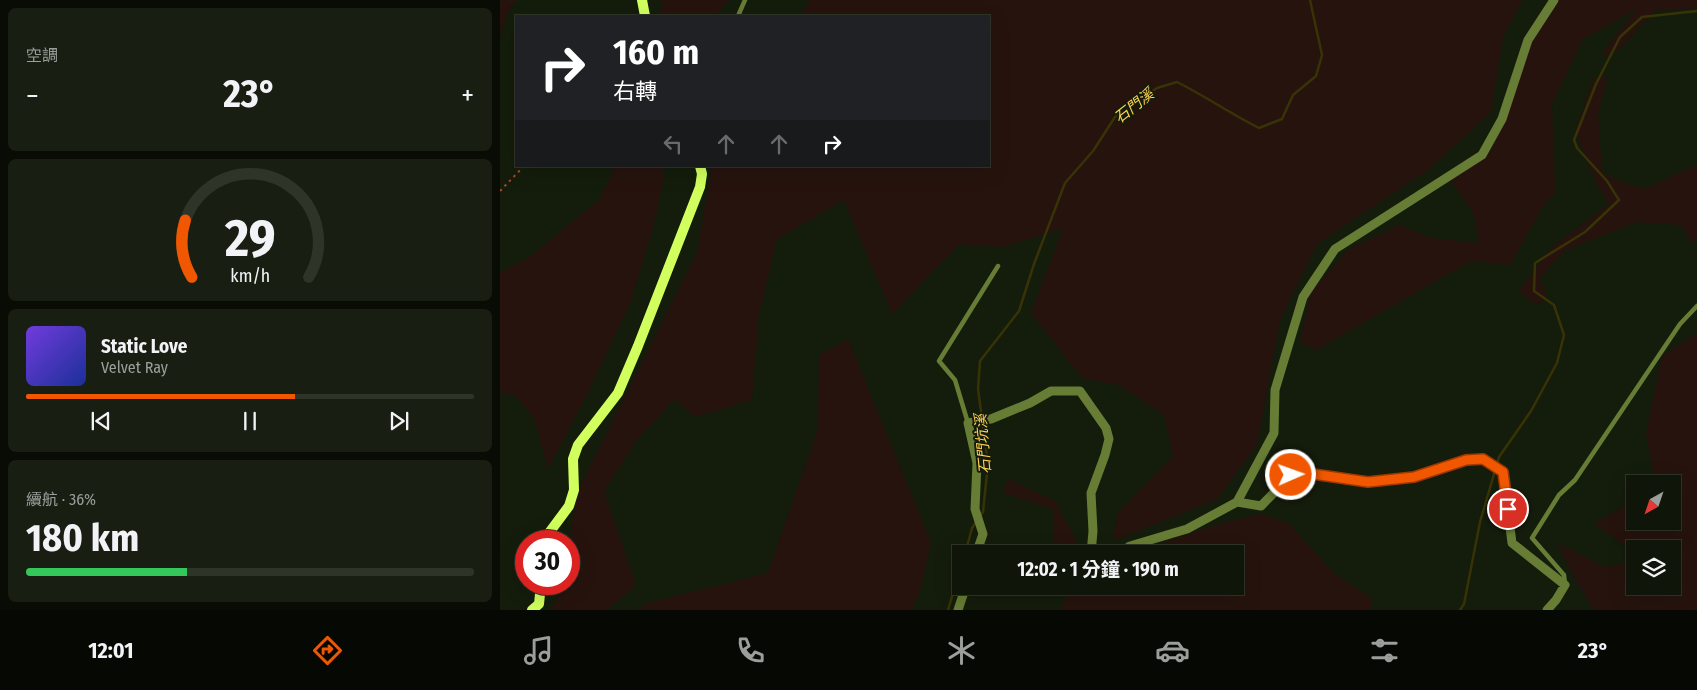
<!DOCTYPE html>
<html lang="zh-TW">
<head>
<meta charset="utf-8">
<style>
  body { margin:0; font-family:"Fira Sans Condensed","Noto Sans TC",sans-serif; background:#181e12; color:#f1f3f6; height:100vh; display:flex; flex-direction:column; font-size:19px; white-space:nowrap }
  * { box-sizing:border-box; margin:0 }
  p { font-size:16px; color:#9b9f9c }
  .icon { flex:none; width:28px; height:28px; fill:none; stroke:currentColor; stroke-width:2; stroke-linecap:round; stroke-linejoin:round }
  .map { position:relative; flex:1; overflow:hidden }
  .side { display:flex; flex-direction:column; gap:8px; padding:8px; background:#080c04; width:500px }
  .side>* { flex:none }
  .top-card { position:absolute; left:15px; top:15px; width:475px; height:152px; border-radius:0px; box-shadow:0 5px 20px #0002,0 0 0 1px #2f3429; background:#202124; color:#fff; overflow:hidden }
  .needle { width:32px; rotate:220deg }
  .tools { position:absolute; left:1126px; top:475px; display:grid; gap:10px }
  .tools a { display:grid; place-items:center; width:55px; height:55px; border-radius:0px; background:#0f1508; box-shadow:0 5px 20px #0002,0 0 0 1px #2f3429; font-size:25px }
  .speed { position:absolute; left:15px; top:530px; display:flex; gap:10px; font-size:25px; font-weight:700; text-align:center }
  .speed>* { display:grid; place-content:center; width:65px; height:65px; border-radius:50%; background:#0f1508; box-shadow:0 5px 20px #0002,0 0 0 1px #2f3429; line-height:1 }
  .speed .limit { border:8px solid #d22; background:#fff; color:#111 }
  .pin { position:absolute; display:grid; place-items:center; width:42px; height:42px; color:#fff; margin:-21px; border:2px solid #fff; border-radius:50%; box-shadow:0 1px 5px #0007 }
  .me { position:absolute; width:55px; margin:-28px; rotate:88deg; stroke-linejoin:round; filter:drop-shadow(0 0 4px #0008) }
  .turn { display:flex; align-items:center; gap:18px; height:105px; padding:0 15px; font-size:22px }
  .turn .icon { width:65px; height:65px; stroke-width:2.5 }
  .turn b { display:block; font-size:35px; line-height:42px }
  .lanes { display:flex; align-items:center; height:48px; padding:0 15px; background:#0003; justify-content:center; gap:25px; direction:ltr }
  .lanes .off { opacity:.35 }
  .big { font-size:38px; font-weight:700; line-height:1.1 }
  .side .tile { flex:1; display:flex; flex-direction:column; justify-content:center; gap:8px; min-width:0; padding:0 18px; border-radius:8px; background:#181e12 }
  .side .dial { align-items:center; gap:0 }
  .dial svg { height:130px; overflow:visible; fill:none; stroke:#2f3429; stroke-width:7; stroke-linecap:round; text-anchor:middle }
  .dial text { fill:#f1f3f6; stroke:none }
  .song { display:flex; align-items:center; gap:15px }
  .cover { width:60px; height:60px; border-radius:8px; background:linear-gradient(135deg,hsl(260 70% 55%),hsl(230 70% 35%)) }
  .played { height:5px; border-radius:2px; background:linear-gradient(90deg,#f15700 60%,#2f3429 60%) }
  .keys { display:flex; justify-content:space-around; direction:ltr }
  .heat { display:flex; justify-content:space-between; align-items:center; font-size:28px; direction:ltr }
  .charge { height:8px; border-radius:4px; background:linear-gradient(90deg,#34c759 36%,#2f3429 0) }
  .trip { position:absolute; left:452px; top:545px; width:292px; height:50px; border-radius:0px; background:#0f1508; box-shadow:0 5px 20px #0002,0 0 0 1px #2f3429; font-weight:700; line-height:50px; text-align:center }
  .menu { display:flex; height:80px; justify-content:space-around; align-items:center; background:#060803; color:#9b9f9c }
  .menu .icon { width:35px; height:35px }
  .menu .current { color:#f15700 }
  .menu b { font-size:22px; color:#f1f3f6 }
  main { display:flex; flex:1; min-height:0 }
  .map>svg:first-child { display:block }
  .green { fill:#26130e }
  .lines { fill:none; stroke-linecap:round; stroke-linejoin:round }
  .stream { stroke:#383307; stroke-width:2.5 }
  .path { stroke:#af442a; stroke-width:2; stroke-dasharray:2.5 4; stroke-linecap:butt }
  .lane { stroke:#677c34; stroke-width:4.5 }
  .street { stroke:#677c34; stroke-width:9 }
  .secondary { stroke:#d1ff5d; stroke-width:10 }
  .route-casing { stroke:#9d3900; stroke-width:12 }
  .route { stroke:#f15700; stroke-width:9 }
  .labels { text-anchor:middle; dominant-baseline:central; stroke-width:4; stroke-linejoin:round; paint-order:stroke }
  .water-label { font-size:15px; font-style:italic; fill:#ffd054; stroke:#141c0b }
</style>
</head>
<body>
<main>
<section class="side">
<div class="tile"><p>空調</p>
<div class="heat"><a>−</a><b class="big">23°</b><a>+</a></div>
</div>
<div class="tile dial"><svg viewBox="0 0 100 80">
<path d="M14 69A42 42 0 1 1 86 69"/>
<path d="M14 69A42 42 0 0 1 10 34" stroke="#f15700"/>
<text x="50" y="56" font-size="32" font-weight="700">29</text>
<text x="50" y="72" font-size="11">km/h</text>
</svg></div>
<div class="tile">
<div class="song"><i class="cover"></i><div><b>Static Love</b><p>Velvet Ray</p></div></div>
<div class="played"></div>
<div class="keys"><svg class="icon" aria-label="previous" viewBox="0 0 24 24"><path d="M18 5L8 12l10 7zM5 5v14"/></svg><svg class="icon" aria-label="pause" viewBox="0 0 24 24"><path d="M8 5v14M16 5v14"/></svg><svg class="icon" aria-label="next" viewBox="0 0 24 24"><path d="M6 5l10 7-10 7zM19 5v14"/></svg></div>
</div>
<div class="tile"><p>續航 · 36%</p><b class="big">180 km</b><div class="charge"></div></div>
</section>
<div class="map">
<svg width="1197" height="610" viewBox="0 0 1197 610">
  <rect width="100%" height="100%" fill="#141c0b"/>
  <path class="green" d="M0,0H16L7,15L0,37Z
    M162,0H229L216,16H160Z
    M309,0H1022L1003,37L991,112L927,171L817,244L780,320L757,445L717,499L613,541L617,514L673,456L664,415L619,385L582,378L531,313L563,229L502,247L459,244L392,314L344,200L277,239L259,314L252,400L195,417L175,399L136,441L104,491L136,585L110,607L109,610H50L61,592L63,584H69V545L77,493L197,252L212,166H489V16H301Z
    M1057,0H1197V8L1156,10L1118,50L1105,56L1102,53L1137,9L1083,39L1052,104L1055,192L1043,206L1010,265L971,261L816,350L800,342L811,292L849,249L904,223L903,227L931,238L978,243L975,216L951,181L991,151L1018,70L1035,27Z
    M1094,78H1108L1098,113L1102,172L1120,181L1145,189L1191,167H1197V236L1192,244L1181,225L1138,222L1065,250L1040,278L1047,298L1037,305L1019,291L1052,247L1109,204L1096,183L1075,130Z
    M116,166H164V179L153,227L130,304L82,404L48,469L35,420L17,397L0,392V272L28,258L99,200Z
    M1197,333V610H1094L1066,563L1058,543L1104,567L1135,561V586H1172V549H1135V552L1094,524L1135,500V521H1172V484H1155L1146,432L1162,356Z
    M348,339L431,543L419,594L411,610H140L143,604L268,573L318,429L319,355Z
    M508,479L555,501L575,538L581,554H553V509L503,493Z
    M760,514L788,523L835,574L871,598L872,610H559L571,589L570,586H736V554H629L715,525Z"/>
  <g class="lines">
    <path class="stream" d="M480,516L483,512L488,464L478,389L480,361L519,311L534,264L565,183L593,151L615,117L657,88L677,82C705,96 731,114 759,128L782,119L793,95L816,76L822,55L810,0
      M465,554L472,528L476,522
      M448,610L461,566
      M960,610L964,604L980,522L999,457L1031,411L1057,363L1064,335L1054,305L1034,291L1035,263L1085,232L1119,200L1107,181L1077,148L1074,140L1096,84L1120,37L1142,17L1197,11"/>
    <path class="path" d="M0,191L24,166"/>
    <path class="lane" d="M238,16L245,0
      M468,423L455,380L439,361L498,266
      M1065,584L1064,575L1032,538L1059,495L1075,480L1180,324L1197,306"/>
    <path class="street" d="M1001,471L1003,472L1012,543L1065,585L1056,600L1047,610
      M737,502L761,506L791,475L806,473L867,482L914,477L966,459H983L990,464
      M476,554L483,534L475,509L477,463L468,423L491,419L530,403L551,391H580L606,428L609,439L605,455L591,493L593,531L591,554
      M619,554L630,546L687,529L737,502L774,433L775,390L803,297L835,249L982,155L1002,119L1028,40L1054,0
      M458,610L466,586"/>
    <path class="secondary" d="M142,0L145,16
      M43,541L69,506L74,490L73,459L78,445L118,393L138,346L200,187L202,174L200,166
      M32,610L39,604L41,584"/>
  </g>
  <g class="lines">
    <g class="route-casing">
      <path id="route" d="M791,475L806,473L868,482L914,477L966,460L983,459L1003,472L1008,509"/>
    </g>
    <use href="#route" class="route"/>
  </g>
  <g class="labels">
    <g class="water-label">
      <text transform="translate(634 106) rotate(-38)">石門溪</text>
      <text transform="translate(483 444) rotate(-95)">石門坑溪</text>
    </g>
  </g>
</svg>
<div class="tools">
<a><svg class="needle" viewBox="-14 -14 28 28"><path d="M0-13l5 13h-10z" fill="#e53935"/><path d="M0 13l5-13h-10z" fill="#9b9f9c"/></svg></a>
<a><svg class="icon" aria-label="layers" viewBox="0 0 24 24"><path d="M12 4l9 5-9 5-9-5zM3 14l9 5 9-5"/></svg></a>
</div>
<div class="speed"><div class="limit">30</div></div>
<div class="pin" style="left:1008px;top:509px;background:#d93025"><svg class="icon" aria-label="arrive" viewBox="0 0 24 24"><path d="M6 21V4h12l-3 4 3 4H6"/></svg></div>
<svg class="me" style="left:791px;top:475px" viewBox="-20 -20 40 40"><circle r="17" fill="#f15700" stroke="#fff" stroke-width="3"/><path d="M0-11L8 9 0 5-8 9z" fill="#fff"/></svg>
<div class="trip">12:02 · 1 分鐘 · 190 m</div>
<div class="top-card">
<div class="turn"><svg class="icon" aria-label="right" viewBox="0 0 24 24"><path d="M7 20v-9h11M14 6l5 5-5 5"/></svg><div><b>160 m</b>右轉</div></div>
<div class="lanes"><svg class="icon off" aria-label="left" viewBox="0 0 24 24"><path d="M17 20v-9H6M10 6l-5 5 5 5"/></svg><svg class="icon off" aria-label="ahead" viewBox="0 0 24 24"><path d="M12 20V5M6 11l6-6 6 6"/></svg><svg class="icon off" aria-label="ahead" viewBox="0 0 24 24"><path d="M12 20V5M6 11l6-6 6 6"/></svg><svg class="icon" aria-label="right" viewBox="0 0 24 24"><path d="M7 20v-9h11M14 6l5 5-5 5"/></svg></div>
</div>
</div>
</main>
<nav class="menu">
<b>12:01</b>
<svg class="icon current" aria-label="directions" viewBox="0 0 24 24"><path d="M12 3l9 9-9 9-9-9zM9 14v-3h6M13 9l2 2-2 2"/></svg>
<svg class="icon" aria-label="music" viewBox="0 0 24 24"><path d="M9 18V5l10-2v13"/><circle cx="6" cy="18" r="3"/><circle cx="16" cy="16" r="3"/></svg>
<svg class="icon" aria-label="phone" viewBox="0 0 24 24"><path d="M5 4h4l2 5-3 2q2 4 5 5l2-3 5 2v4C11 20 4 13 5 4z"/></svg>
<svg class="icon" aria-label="climate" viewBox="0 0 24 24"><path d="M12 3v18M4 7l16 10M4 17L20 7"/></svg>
<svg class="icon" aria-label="car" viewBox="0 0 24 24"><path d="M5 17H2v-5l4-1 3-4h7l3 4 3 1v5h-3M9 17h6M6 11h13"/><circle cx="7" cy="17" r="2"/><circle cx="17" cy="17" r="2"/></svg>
<svg class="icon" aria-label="filters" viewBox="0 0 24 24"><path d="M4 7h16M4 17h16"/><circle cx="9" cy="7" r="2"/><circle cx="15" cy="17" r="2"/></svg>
<b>23°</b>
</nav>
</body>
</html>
